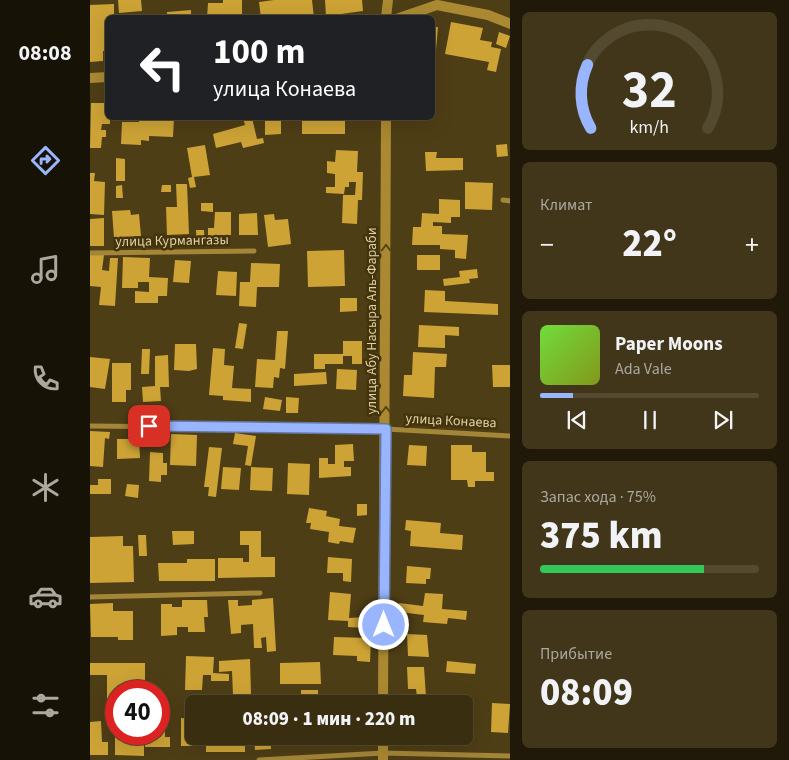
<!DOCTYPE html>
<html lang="ru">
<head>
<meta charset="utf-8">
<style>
  body { margin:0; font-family:"Source Sans 3",sans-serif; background:#413619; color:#f1f3f6; height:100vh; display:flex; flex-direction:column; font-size:19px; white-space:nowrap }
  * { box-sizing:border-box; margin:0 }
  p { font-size:16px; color:#aba89f }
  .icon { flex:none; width:28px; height:28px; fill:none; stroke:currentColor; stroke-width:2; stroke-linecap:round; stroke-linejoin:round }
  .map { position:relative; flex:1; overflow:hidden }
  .details { display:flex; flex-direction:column; gap:12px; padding:12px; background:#201909; width:279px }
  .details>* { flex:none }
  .guide { position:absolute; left:15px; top:15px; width:330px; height:105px; border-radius:8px; box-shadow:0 5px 20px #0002,0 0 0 1px #544a30; background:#202124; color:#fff; overflow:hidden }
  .speed { position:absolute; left:15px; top:680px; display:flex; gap:10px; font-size:25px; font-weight:700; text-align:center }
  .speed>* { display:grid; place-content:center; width:65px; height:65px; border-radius:50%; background:#3a2e10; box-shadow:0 5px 20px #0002,0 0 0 1px #544a30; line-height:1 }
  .speed .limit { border:8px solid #d22; background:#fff; color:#111 }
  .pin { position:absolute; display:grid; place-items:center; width:42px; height:42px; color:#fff; margin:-21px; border-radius:10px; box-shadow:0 2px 8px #0006 }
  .me { position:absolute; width:55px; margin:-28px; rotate:0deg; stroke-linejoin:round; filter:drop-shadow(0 0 4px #0008) }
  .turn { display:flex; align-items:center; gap:18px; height:105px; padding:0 25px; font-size:22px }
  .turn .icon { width:65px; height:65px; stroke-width:2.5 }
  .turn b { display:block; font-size:35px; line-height:42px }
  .big { font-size:38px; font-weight:800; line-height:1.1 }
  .details .tile { flex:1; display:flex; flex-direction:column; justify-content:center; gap:8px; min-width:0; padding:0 18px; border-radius:8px; background:#413619 }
  .details .dial { align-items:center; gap:0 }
  .dial svg { height:130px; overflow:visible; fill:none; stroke:#544a30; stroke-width:7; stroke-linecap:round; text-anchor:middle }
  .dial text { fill:#f1f3f6; stroke:none }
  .song { display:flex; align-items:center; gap:15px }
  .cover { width:60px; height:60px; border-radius:8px; background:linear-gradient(135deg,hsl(100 70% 55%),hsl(70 70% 35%)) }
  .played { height:5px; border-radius:2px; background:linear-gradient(90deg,#98b5fd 15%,#544a30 15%) }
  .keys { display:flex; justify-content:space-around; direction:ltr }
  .heat { display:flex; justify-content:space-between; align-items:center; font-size:28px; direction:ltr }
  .charge { height:8px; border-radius:4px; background:linear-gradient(90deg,#34c759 75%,#544a30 0) }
  .trip { position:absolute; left:95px; top:695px; width:288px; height:50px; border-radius:8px; background:#3a2e10; box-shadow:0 5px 20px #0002,0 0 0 1px #544a30; font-weight:800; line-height:50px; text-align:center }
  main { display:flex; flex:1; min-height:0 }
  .menu { display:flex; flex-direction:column; width:90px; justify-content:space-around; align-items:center; background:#171206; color:#aba89f }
  .menu .icon { width:35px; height:35px }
  .menu .on { color:#98b5fd }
  .menu b { font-size:22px; color:#f1f3f6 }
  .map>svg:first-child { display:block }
  .building { fill:#cda336 }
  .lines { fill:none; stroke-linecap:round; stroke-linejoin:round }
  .street { stroke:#a48639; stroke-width:5 }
  .secondary { stroke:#aa8932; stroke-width:10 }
  .oneway { stroke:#584511 }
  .route-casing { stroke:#6376a4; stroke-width:12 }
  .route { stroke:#98b5fd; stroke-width:9 }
  .labels { text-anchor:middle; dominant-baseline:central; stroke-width:5; stroke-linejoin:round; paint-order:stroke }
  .street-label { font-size:14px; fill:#e0d0ac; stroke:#443409 }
</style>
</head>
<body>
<main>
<nav class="menu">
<b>08:08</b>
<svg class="icon on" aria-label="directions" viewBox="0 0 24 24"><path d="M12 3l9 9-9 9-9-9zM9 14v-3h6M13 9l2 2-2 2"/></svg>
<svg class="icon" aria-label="music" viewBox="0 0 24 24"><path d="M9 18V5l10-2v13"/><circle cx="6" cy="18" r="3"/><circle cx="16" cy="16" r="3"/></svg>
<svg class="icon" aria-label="phone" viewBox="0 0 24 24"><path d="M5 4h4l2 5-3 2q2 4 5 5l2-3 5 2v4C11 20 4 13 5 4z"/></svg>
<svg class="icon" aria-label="climate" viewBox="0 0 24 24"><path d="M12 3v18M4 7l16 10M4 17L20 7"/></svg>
<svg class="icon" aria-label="car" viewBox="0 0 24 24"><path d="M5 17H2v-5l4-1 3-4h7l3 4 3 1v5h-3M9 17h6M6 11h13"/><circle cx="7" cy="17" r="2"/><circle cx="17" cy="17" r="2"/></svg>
<svg class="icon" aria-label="filters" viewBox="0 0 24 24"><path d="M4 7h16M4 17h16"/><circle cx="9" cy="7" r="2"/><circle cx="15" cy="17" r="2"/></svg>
</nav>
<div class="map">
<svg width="421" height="760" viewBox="0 0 421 760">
  <rect width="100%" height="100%" fill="#4e3e16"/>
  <path class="building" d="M28,0H51L52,11L29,13Z
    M133,0H152V17L117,18L118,3H133Z
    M184,0H222L224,18H171L169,2Z
    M235,0H272L273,11L236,16Z
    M24,4V18H18V51H13V61L0,62V5Z
    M101,10V18H77V12Z
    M361,22L393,28L390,40L402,42L401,47L411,49L406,72L397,70L399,62L355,54Z
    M342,27H348L346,50H342Z
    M409,32L420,36L416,48L406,44Z
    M1,103H18V118H20V124H12L11,130H16V137H12L11,148H0Z
    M49,118H84L83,137L59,136V141L51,140V145L31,144L32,122H49Z
    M153,118H162L167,139L173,138L174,143L153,148L151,142L126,148L123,134L155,125Z
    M212,118H255V134H212Z
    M175,120H191V134L175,135Z
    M417,144L418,156L407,157L406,145Z
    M115,145L120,175L104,177L106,187L100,188L98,178L102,177L97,148Z
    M246,150L268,151L267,172H273L272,200H268L267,224L252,223L253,195H265L266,182H259V187H255L254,194L236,193V187H245V174L237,173V161L245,162Z
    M335,152H347L346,158H373V170L336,171Z
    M26,158L35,159V181H26Z
    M0,173H5L4,181L15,182L14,215L0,214Z
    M375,182L403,183L402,210L375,209Z
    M86,184H97L99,234L77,235L76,207H87Z
    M32,185L33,198H26V186Z
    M72,185H81V192H71Z
    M349,199L370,200V217H361V223L343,222V226H352V234L378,235L376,259L365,258V250L350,249V245H322L323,227H331L332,213L349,214Z
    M111,203H123V212L111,211Z
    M40,210L41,215L49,214L51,236L24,238L22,211Z
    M125,212H141V235H128V240H118V228H124Z
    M167,213L168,235H149V214Z
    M184,214L185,220L198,219L201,244L178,247L174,215Z
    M14,218V246H0V219Z
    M106,230H114L115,246L107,247Z
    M254,250L255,286L218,287L217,251Z
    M0,255H14L12,270L19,271L20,258H28L25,306L9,305L11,287L0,286Z
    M327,255H350V270H327Z
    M33,257L60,258L59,277L78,278L77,296H68V303H45V291L59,292V282H48V288H32Z
    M85,260L101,261L99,283L83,282Z
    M161,263L190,264L189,287H167L166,307L149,306L150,282H160Z
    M387,269L388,278L379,279L380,283L354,286L353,279L370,277L369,271Z
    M128,271L147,272L146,296L126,295Z
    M335,290L355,291V301L408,304V315L334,312Z
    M250,298H267V311L250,312Z
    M149,323L157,324L153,349L145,348Z
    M329,325L369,327V336L355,335V348L328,347Z
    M187,331H198L195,369L190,368L189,378L184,377L183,388L165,387L167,359L185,360Z
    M253,341H272V364H262V356H253V364H235V369H224V354H253Z
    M85,344H106L107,369L99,371L84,370Z
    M123,348L135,349L134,365L144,366L142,388L161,389V402L133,400V396L119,395Z
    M52,349H60L59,374H51Z
    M323,352L357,354L356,367H345L344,398L313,396L314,375H322Z
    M78,355L79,387H70L71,401L53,402L52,387L65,386V356Z
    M0,357L20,359L15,389L0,387Z
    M22,363H41V390H36V402H22Z
    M402,365H421V387H403Z
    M247,369L267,370L266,390L246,389Z
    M236,372L237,384L204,386V374Z
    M175,397L192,400L190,411L173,409Z
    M196,397L209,398L208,413H196Z
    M0,431L20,432L19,439L15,438L13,467L0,466Z
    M145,433L166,436L161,466L155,465L158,446L143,444Z
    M81,434L107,435L106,466L80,465Z
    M27,439H49L50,458L27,459Z
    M263,444L264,461H254V467H261V476L229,478V458H238V464H245V445Z
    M319,445L337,446L336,466L317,465Z
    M361,445H382V452H396V472H404V481H385V487H378L377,480H361Z
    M119,447L132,448L126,497L118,496L119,487H114Z
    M60,452L73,453V463H77V475H71V482L59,481Z
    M198,463L220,464L219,495L197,494Z
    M133,467L151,468L149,490L131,489Z
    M161,467L183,468L182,491L160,490Z
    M8,479H21V494H0V485H8Z
    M37,484L49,485L48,498L35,496Z
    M267,504H277V515L267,516Z
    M219,508L237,511L236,516L250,519L249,526L266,528L263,543L250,541L249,544L238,542L239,532L220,529L221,523H216Z
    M316,520L351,523L350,533L373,535L372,550L320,546L321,531L315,530Z
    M82,531H104V544L83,545Z
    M150,531H171V557H185V577L128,578V558H153V562H159V545H150Z
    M48,535H56L57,556H49Z
    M33,536V546H43L44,582L0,583V537Z
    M238,557L262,559L261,582L253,581V573H237Z
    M97,559H125V581H69L68,563H97Z
    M317,566L341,568L340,579H336V584L316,583Z
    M240,592L261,594L259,618L274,617V628L258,627V621L238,620Z
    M335,593L353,594L352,609L377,611L376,620L358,618L357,624L333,622L334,615L309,612V603L333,606Z
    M183,598L186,651L177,652L176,637L171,638L172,648H164L163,624L151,625V633L141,634L138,600H148V606L162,605V600Z
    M92,600H117L118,617H114L115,632H98V627H87V635L71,636V604H82V607H92Z
    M23,603V611H43V640H28V637H1L0,604Z
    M317,634L337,635L339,657L318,656Z
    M244,637L281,638L280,662L267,661V656L243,655Z
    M96,656L124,657L123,673L139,674V681H121V675H113L112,690H95Z
    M160,659L161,694L143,695L142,671L129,672V661Z
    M357,661L386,664L385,674L356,672Z
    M230,662L231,684H190V663Z
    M0,663H55V691H26V701H22L21,714H17V675H0Z
    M317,667H334L336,697H338V704H312V698L327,697L326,689H318Z
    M211,690H228V704H211Z
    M176,694L177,704H166L165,695Z
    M237,694L261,696L260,701L275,702V704H236Z
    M402,703L420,704L418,733L401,732Z
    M69,718H75V737H80V747H55V734H69Z
    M91,718L104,719V736H111V746H91Z
    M11,721L12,742H18V755H0V722Z
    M25,734H54V756L25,755Z
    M116,736H133V740H155V752H116Z
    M164,736H180L181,749L165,750Z
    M237,736H277V739L238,742Z"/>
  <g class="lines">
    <path class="street" d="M413,200L421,201
      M0,253L164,251
      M0,426L296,429L421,436
      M0,597L170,593
      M169,760L293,753L421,756"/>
    <path class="secondary" d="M296,18L298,0
      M309,18L347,5L398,15L421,24
      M0,78L18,77
      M293,704L296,118
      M293,760V736"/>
  </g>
  <defs><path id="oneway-chevron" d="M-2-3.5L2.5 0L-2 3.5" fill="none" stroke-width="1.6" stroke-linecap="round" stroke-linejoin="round" transform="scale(1.25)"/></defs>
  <g class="oneway">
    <use href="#oneway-chevron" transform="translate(296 248) rotate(-90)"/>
    <use href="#oneway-chevron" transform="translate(296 410) rotate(-90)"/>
  </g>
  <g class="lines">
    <g class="route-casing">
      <path id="route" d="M59,426L296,429L294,625"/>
    </g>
    <use href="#route" class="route"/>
  </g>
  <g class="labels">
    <g class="street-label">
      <text transform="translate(82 241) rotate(-1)">улица Курмангазы</text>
      <text transform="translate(282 321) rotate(-90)">улица Абу Насыра Аль-Фараби</text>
      <text transform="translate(361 421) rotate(3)">улица Конаева</text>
    </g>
  </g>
</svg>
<div class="speed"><div class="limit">40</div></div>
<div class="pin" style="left:59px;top:426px;background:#d93025"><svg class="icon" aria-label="arrive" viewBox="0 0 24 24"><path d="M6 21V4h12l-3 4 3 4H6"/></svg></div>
<svg class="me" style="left:294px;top:625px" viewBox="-20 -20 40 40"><circle r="17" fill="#98b5fd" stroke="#fff" stroke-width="3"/><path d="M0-11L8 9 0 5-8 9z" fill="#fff"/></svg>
<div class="trip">08:09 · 1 мин · 220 m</div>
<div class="guide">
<div class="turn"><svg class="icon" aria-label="left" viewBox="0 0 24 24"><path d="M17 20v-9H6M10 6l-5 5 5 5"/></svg><div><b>100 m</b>улица Конаева</div></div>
</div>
</div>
<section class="details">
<div class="tile dial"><svg viewBox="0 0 100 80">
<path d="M14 69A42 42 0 1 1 86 69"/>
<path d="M14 69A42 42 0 0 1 12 30" stroke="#98b5fd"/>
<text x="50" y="56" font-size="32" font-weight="700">32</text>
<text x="50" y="72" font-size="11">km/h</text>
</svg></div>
<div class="tile"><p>Климат</p>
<div class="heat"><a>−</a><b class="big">22°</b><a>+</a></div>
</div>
<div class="tile">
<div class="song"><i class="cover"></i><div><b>Paper Moons</b><p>Ada Vale</p></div></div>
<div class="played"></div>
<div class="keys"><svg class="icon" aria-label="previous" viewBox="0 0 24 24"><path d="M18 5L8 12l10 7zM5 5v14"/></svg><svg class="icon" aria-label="pause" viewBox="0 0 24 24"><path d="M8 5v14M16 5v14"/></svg><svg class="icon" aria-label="next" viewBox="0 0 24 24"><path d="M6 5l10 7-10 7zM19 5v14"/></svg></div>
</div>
<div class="tile"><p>Запас хода · 75%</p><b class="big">375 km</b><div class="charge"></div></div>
<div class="tile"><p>Прибытие</p><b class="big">08:09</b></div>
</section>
</main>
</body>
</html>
